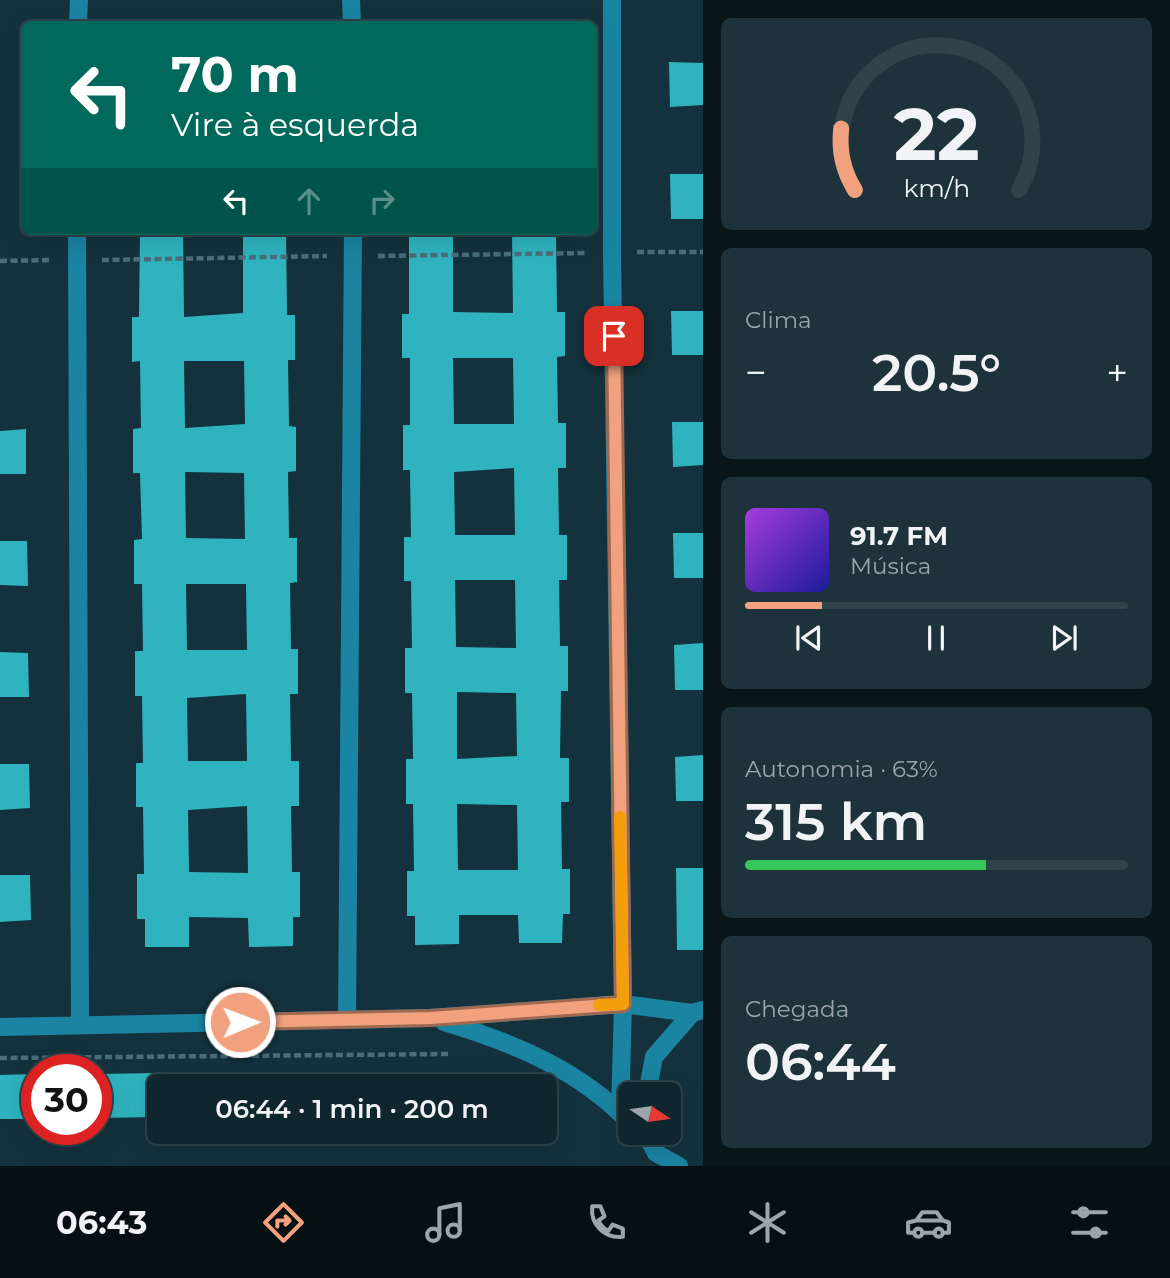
<!DOCTYPE html>
<html lang="pt">
<head>
<meta charset="utf-8">
<style>
  body { margin:0; font-family:Montserrat,sans-serif; background:#1d323a; color:#f1f3f6; height:100vh; display:flex; flex-direction:column; font-size:26px; white-space:nowrap }
  * { box-sizing:border-box; margin:0 }
  p { font-size:23px; color:#9ba5aa }
  .icon { flex:none; width:38px; height:38px; fill:none; stroke:currentColor; stroke-width:2; stroke-linecap:round; stroke-linejoin:round }
  .map { position:relative; flex:1; overflow:hidden }
  .sheet { display:flex; flex-direction:column; gap:18px; padding:18px; background:#081519; width:467px }
  .sheet>* { flex:none }
  .top-card { position:absolute; left:21px; top:21px; width:576px; height:214px; border-radius:10px; box-shadow:0 7px 28px #0002,0 0 0 2px #2f434a; background:#00695c; color:#fff; overflow:hidden }
  .needle { width:46px; rotate:103deg }
  .buttons { position:absolute; left:618px; top:1082px; display:grid; gap:14px }
  .buttons a { display:grid; place-items:center; width:63px; height:63px; border-radius:10px; background:#0f262e; box-shadow:0 7px 28px #0002,0 0 0 2px #2f434a; font-size:35px }
  .speed { position:absolute; left:21px; top:1054px; display:flex; gap:14px; font-size:35px; font-weight:700; text-align:center }
  .speed>* { display:grid; place-content:center; width:91px; height:91px; border-radius:50%; background:#0f262e; box-shadow:0 7px 28px #0002,0 0 0 2px #2f434a; line-height:1 }
  .speed .limit { border:10px solid #d22; background:#fff; color:#111 }
  .pin { position:absolute; display:grid; place-items:center; width:60px; height:60px; color:#fff; margin:-30px; border-radius:14px; box-shadow:0 4px 10px #0006 }
  .me { position:absolute; width:77px; margin:-38px; rotate:89deg; stroke-linejoin:round; filter:drop-shadow(0 0 5px #0008) }
  .turn { display:flex; align-items:center; gap:24px; height:147px; padding:0 35px; font-size:32px }
  .turn .icon { width:91px; height:91px; stroke-width:2.5 }
  .turn b { display:block; font-size:49px; line-height:60px }
  .lanes { display:flex; align-items:center; height:66px; padding:0 35px; background:#0003; justify-content:center; gap:35px; direction:ltr }
  .lanes .off { opacity:.35 }
  .big { font-size:52px; font-weight:600; line-height:1.1 }
  .sheet .widget { flex:1; display:flex; flex-direction:column; justify-content:center; gap:10px; min-width:0; padding:0 24px; border-radius:10px; background:#1d323a }
  .sheet .dial { align-items:center; gap:0 }
  .dial svg { height:182px; overflow:visible; fill:none; stroke:#2f434a; stroke-width:7; stroke-linecap:round; text-anchor:middle }
  .dial text { fill:#f1f3f6; stroke:none }
  .song { display:flex; align-items:center; gap:21px }
  .cover { width:84px; height:84px; border-radius:10px; background:linear-gradient(135deg,hsl(280 70% 55%),hsl(240 70% 35%)) }
  .played { height:7px; border-radius:4px; background:linear-gradient(90deg,#f2a17e 20%,#2f434a 20%) }
  .keys { display:flex; justify-content:space-around; direction:ltr }
  .heat { display:flex; justify-content:space-between; align-items:center; font-size:38px; direction:ltr }
  .charge { height:10px; border-radius:5px; background:linear-gradient(90deg,#34c759 63%,#2f434a 0) }
  .trip { position:absolute; left:147px; top:1074px; width:410px; height:70px; border-radius:10px; background:#0f262e; box-shadow:0 7px 28px #0002,0 0 0 2px #2f434a; font-weight:600; line-height:70px; text-align:center }
  .dock { display:flex; height:112px; justify-content:space-around; align-items:center; background:#060f12; color:#9ba5aa }
  .dock .icon { width:49px; height:49px }
  .dock .active { color:#f2a17e }
  .dock b { font-size:32px; color:#f1f3f6 }
  main { display:flex; flex:1; min-height:0 }
  .map>svg:first-child { display:block }
  .building { fill:#2fb4bf; fill-rule:evenodd }
  .lines { fill:none; stroke-linecap:round; stroke-linejoin:round }
  .path { stroke:#4b6d7a; stroke-width:4.5; stroke-dasharray:7 3.5; stroke-linecap:butt }
  .minor { stroke:#1b84a3; stroke-width:18 }
  .route-casing { stroke:#9d6952; stroke-width:18 }
  .route { stroke:#f2a17e; stroke-width:12 }
  .slow { stroke:#f59e0b; stroke-width:12 }
</style>
</head>
<body>
<main>
<div class="map">
<svg width="703" height="1166" viewBox="0 0 703 1166">
  <rect width="100%" height="100%" fill="#14323d"/>
  <path class="building" d="M669,62L703,63V105L670,107Z
    M670,174H703V219H671Z
    M140,231H183L184,317L243,313V231H286L287,315H295V360H288L289,426L296,427V471L288,472L289,538H297V582L290,583L291,649H298V694H290L291,761H299V806H291L292,872H300V917H293V946L249,947L248,918L189,917V947H145V919H137V874H144L143,807H136V763H143L142,696H135V651H143L142,584H134V540L142,539L140,473H133V429L141,428L140,361L132,362V317H139ZM184,361H244L245,424L185,428ZM185,472L244,473L245,539L186,538ZM186,584H246L247,650H187ZM246,694L247,761H188L187,698ZM247,806L248,873L189,872L188,810Z
    M409,231H453V312L513,313L512,231H556L557,312H565V356L557,357L558,423H566V468H558L559,535H567V580H559L560,646H568V691H561L560,758H569V802H561L562,869H570V914H563L562,943H519L518,915H459V944L415,945V916H407V871H414L413,804H406V759H413L412,693H405V648H412L411,581H404V537H411L410,470H403V425H410V358H402V314H409ZM453,358H513L514,424H454ZM514,468L515,535H455L454,472ZM455,580H515L516,648L456,647ZM457,692L516,693L517,756L457,759ZM457,804L517,805L518,870H458Z
    M671,311H703V355H672Z
    M672,422H703V465L673,467Z
    M26,429V474H0V431Z
    M673,533H703V578H674Z
    M0,541H27L28,586L0,585Z
    M703,643V690H675L674,645Z
    M0,652L28,653L29,697H0Z
    M703,755V801H676L675,757Z
    M0,764H29L30,808L0,810Z
    M676,868H703V950H677Z
    M0,875H30L31,920L0,922Z
    M159,1073V1117L96,1118V1074Z
    M37,1074V1119H0V1075Z"/>
  <g class="lines">
    <path class="path" d="M637,252H703
      M378,256L586,253
      M102,260L327,256
      M0,261L51,260
      M0,1058L451,1054"/>
    <path class="minor" d="M351,0L352,24
      M612,0V253L623,1004L620,1113
      M78,24L79,0
      M77,231L80,1025
      M347,1020L353,231
      M444,1022C512,1042 580,1070 630,1123
      M0,1027L430,1018L623,1004L692,1013L703,1010
      M647,1094L654,1057L692,1013
      M645,1132L656,1153L679,1166"/>
  </g>
  <g class="lines">
    <g class="route-casing">
      <path id="route" d="M240,1022L430,1018L623,1004L614,336"/>
    </g>
    <use href="#route" class="route"/>
    <path class="slow" d="M599,1005L623,1004L620,817"/>
  </g>
</svg>
<div class="buttons">
<a><svg class="needle" viewBox="-14 -14 28 28"><path d="M0-13l5 13h-10z" fill="#e53935"/><path d="M0 13l5-13h-10z" fill="#9ba5aa"/></svg></a>
</div>
<div class="speed"><div class="limit">30</div></div>
<div class="pin" style="left:614px;top:336px;background:#d93025"><svg class="icon" aria-label="arrive" viewBox="0 0 24 24"><path d="M6 21V4h12l-3 4 3 4H6"/></svg></div>
<svg class="me" style="left:240px;top:1022px" viewBox="-20 -20 40 40"><circle r="17" fill="#f2a17e" stroke="#fff" stroke-width="3"/><path d="M0-11L8 9 0 5-8 9z" fill="#fff"/></svg>
<div class="trip">06:44 · 1 min · 200 m</div>
<div class="top-card">
<div class="turn"><svg class="icon" aria-label="left" viewBox="0 0 24 24"><path d="M17 20v-9H6M10 6l-5 5 5 5"/></svg><div><b>70 m</b>Vire à esquerda</div></div>
<div class="lanes"><svg class="icon" aria-label="left" viewBox="0 0 24 24"><path d="M17 20v-9H6M10 6l-5 5 5 5"/></svg><svg class="icon off" aria-label="ahead" viewBox="0 0 24 24"><path d="M12 20V5M6 11l6-6 6 6"/></svg><svg class="icon off" aria-label="right" viewBox="0 0 24 24"><path d="M7 20v-9h11M14 6l5 5-5 5"/></svg></div>
</div>
</div>
<section class="sheet">
<div class="widget dial"><svg viewBox="0 0 100 80">
<path d="M14 69A42 42 0 1 1 86 69"/>
<path d="M14 69A42 42 0 0 1 8 42" stroke="#f2a17e"/>
<text x="50" y="56" font-size="32" font-weight="700">22</text>
<text x="50" y="72" font-size="11">km/h</text>
</svg></div>
<div class="widget"><p>Clima</p>
<div class="heat"><a>−</a><b class="big">20.5°</b><a>+</a></div>
</div>
<div class="widget">
<div class="song"><i class="cover"></i><div><b>91.7 FM</b><p>Música</p></div></div>
<div class="played"></div>
<div class="keys"><svg class="icon" aria-label="previous" viewBox="0 0 24 24"><path d="M18 5L8 12l10 7zM5 5v14"/></svg><svg class="icon" aria-label="pause" viewBox="0 0 24 24"><path d="M8 5v14M16 5v14"/></svg><svg class="icon" aria-label="next" viewBox="0 0 24 24"><path d="M6 5l10 7-10 7zM19 5v14"/></svg></div>
</div>
<div class="widget"><p>Autonomia · 63%</p><b class="big">315 km</b><div class="charge"></div></div>
<div class="widget"><p>Chegada</p><b class="big">06:44</b></div>
</section>
</main>
<nav class="dock">
<b>06:43</b>
<svg class="icon active" aria-label="directions" viewBox="0 0 24 24"><path d="M12 3l9 9-9 9-9-9zM9 14v-3h6M13 9l2 2-2 2"/></svg>
<svg class="icon" aria-label="music" viewBox="0 0 24 24"><path d="M9 18V5l10-2v13"/><circle cx="6" cy="18" r="3"/><circle cx="16" cy="16" r="3"/></svg>
<svg class="icon" aria-label="phone" viewBox="0 0 24 24"><path d="M5 4h4l2 5-3 2q2 4 5 5l2-3 5 2v4C11 20 4 13 5 4z"/></svg>
<svg class="icon" aria-label="climate" viewBox="0 0 24 24"><path d="M12 3v18M4 7l16 10M4 17L20 7"/></svg>
<svg class="icon" aria-label="car" viewBox="0 0 24 24"><path d="M5 17H2v-5l4-1 3-4h7l3 4 3 1v5h-3M9 17h6M6 11h13"/><circle cx="7" cy="17" r="2"/><circle cx="17" cy="17" r="2"/></svg>
<svg class="icon" aria-label="filters" viewBox="0 0 24 24"><path d="M4 7h16M4 17h16"/><circle cx="9" cy="7" r="2"/><circle cx="15" cy="17" r="2"/></svg>
</nav>
</body>
</html>
